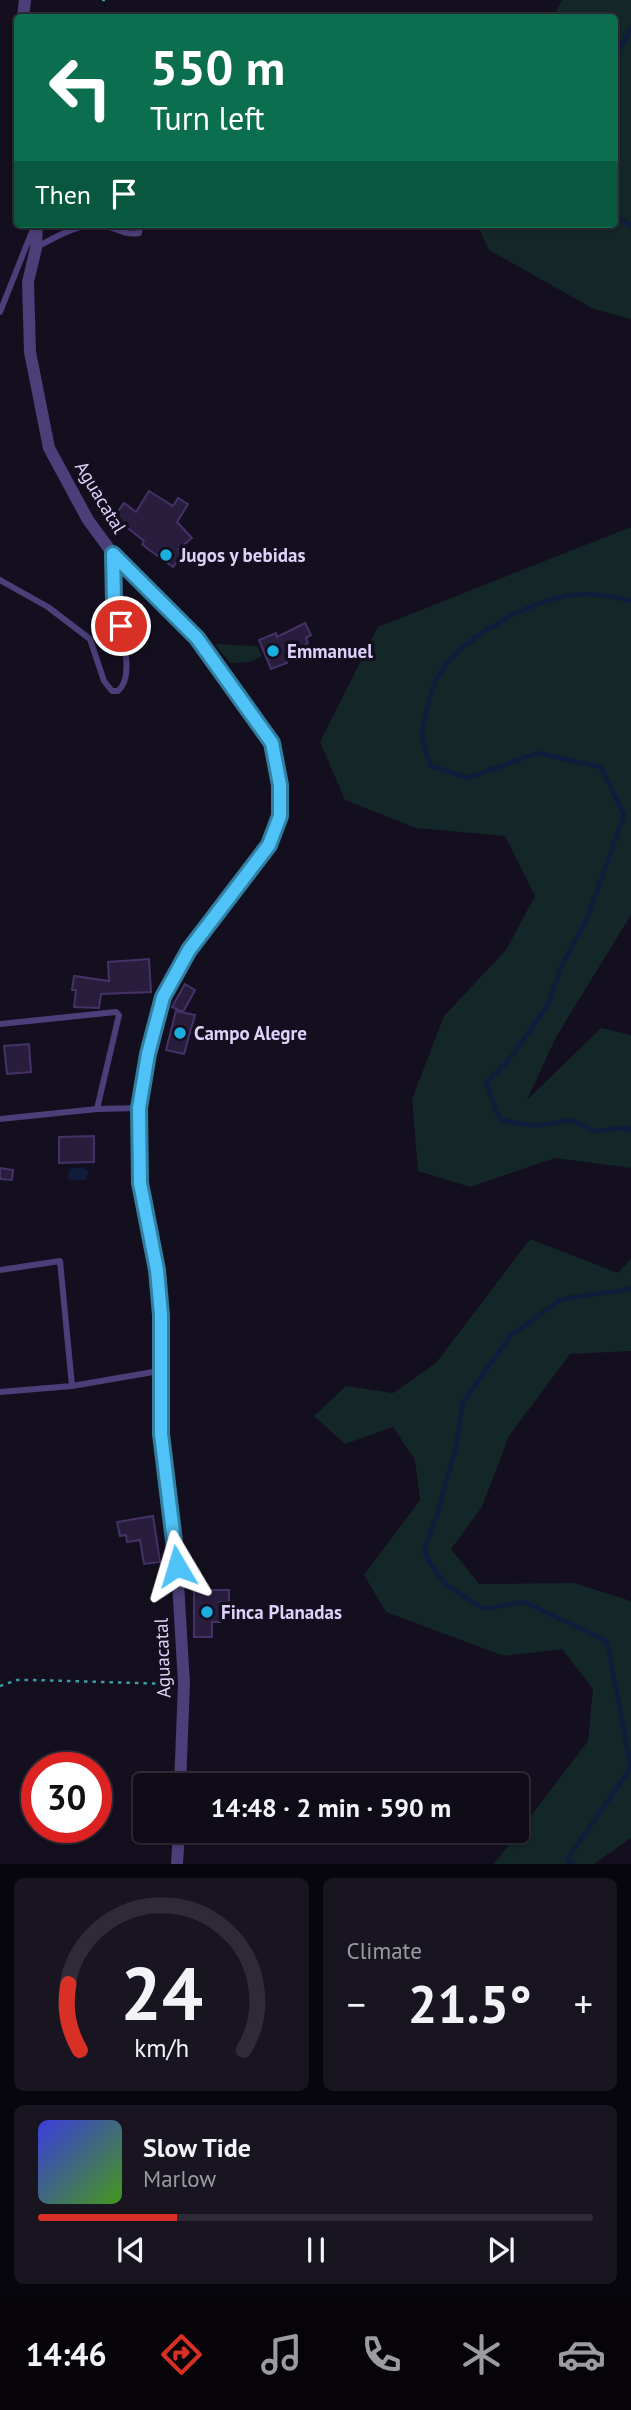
<!DOCTYPE html>
<html lang="en">
<head>
<meta charset="utf-8">
<style>
  body { margin:0; font-family:"PT Sans",sans-serif; background:#181420; color:#f1f3f6; height:100vh; display:flex; flex-direction:column; font-size:26px; white-space:nowrap }
  * { box-sizing:border-box; margin:0 }
  p { font-size:23px; color:#9b9ba1 }
  .icon { flex:none; width:38px; height:38px; fill:none; stroke:currentColor; stroke-width:2; stroke-linecap:round; stroke-linejoin:round }
  .map { position:relative; height:1864px; overflow:hidden }
  .details { display:flex; flex-direction:column; gap:14px; padding:14px; background:#08060d; flex:1 }
  .details>* { flex:none }
  .hud { position:absolute; left:14px; top:14px; width:604px; height:214px; border-radius:7px; box-shadow:0 2px 5px #0004,0 0 0 2px #2f2b36; background:#0b6e4f; color:#fff; overflow:hidden }
  .speed { position:absolute; left:21px; top:1752px; display:flex; gap:14px; font-size:35px; font-weight:700; text-align:center }
  .speed>* { display:grid; place-content:center; width:91px; height:91px; border-radius:50%; background:#0f0b17; box-shadow:0 2px 5px #0004,0 0 0 2px #2f2b36; line-height:1 }
  .speed .limit { border:10px solid #d22; background:#fff; color:#111 }
  .pin { position:absolute; display:grid; place-items:center; width:60px; height:60px; color:#fff; margin:-30px; border:4px solid #fff; border-radius:50%; box-shadow:0 2px 7px #0007 }
  .me { position:absolute; width:77px; margin:-38px; rotate:353deg; stroke-linejoin:round; filter:drop-shadow(0 0 5px #0008) }
  .turn { display:flex; align-items:center; gap:24px; height:147px; padding:0 21px; font-size:32px }
  .turn .icon { width:91px; height:91px; stroke-width:2.5 }
  .turn b { display:block; font-size:49px; line-height:60px }
  .then { display:flex; align-items:center; height:66px; padding:0 21px; background:#0003; gap:14px; font-size:26px }
  .big { font-size:52px; font-weight:600; line-height:1.1 }
  .details .tile { flex:1; display:flex; flex-direction:column; justify-content:center; gap:10px; min-width:0; padding:0 24px; border-radius:10px; background:#181420 }
  .details .dial { align-items:center; gap:0 }
  .dial svg { height:182px; overflow:visible; fill:none; stroke:#2f2b36; stroke-width:7; stroke-linecap:round; text-anchor:middle }
  .dial text { fill:#f1f3f6; stroke:none }
  .song { display:flex; align-items:center; gap:21px }
  .cover { width:84px; height:84px; border-radius:10px; background:linear-gradient(135deg,hsl(240 70% 55%),hsl(100 70% 35%)) }
  .played { height:7px; border-radius:4px; background:linear-gradient(90deg,#d93025 25%,#2f2b36 25%) }
  .keys { display:flex; justify-content:space-around; direction:ltr }
  .heat { display:flex; justify-content:space-between; align-items:center; font-size:38px; direction:ltr }
  .details .tiles { flex:1; display:grid; gap:14px; grid-template-columns:1fr 1fr }
  .tile:last-child { grid-column:span 2 }
  .trip { position:absolute; left:133px; top:1773px; width:396px; height:70px; border-radius:7px; background:#0f0b17; box-shadow:0 2px 5px #0004,0 0 0 2px #2f2b36; font-weight:600; line-height:70px; text-align:center }
  .tabs { display:flex; height:112px; justify-content:space-around; align-items:center; background:#060409; color:#9b9ba1 }
  .tabs .icon { width:49px; height:49px }
  .tabs .current { color:#d93025 }
  .tabs b { font-size:32px; color:#f1f3f6 }
  .map>svg:first-child { display:block }
  .green { fill:#132628 }
  .water { fill:#111b3c }
  .lines { fill:none; stroke-linecap:round; stroke-linejoin:round }
  .stream { stroke:#111b3c; stroke-width:4.5 }
  .building { fill:#281d3d; stroke:#443267; stroke-width:2 }
  .path { stroke:#3b9ca4; stroke-width:2.5; stroke-dasharray:3.5 5; stroke-linecap:butt }
  .service { stroke:#4a3f78; stroke-width:6 }
  .minor { stroke:#4a3f78; stroke-width:12 }
  .route-casing { stroke:#337fa1; stroke-width:18 }
  .route { stroke:#4fc3f7; stroke-width:12 }
  .poi-dot { fill:#1aafde; stroke:#140f1f; stroke-width:2.5 }
  .labels { text-anchor:middle; dominant-baseline:central; stroke-width:7; stroke-linejoin:round; paint-order:stroke }
  .street-label { font-size:19px; fill:#dcd2fa; stroke:#140f1f }
  .poi-label { font-size:19px; font-weight:bold; fill:#dcd2fa; stroke:#140f1f; text-anchor:start }
</style>
</head>
<body>
<div class="map">
<svg width="631" height="1864" viewBox="0 0 631 1864">
  <rect width="100%" height="100%" fill="#140f1f"/>
  <path class="green" d="M562,0H631V319L594,309L489,250L477,224H614V18L553,17Z
    M631,527V915L556,1037L527,1100L601,1028L631,1035V1168L555,1158L470,1187L418,1171L412,1099L444,1016L506,950L535,896L505,836L416,828L345,800L320,742L378,627Z
    M215,644L257,646L262,656L250,662L230,663Z
    M530,1239L618,1273L631,1259V1351L570,1354L509,1436L482,1507L451,1549L479,1584L574,1583L631,1601V1838L594,1864H494L588,1741L593,1689L562,1649L504,1656L386,1612L364,1575L420,1500L415,1460L393,1427L345,1444L314,1416L346,1386L393,1393L436,1363Z"/>
  <path class="water" d="M83,1167L89,1172L85,1180H71L67,1178L70,1169Z"/>
  <g class="lines">
    <path class="stream" d="M614,59L631,28
      M614,215L631,226
      M631,601C613,596 591,593 572,595C529,601 459,638 437,678C431,690 423,721 422,735C422,745 428,757 431,766L468,778L537,753L601,767L624,815L587,919L562,965L548,1004L509,1060L486,1083L500,1120L535,1126L570,1120L595,1131L625,1128L631,1130
      M573,1864L567,1860L631,1767L607,1641L524,1602L484,1609C453,1591 440,1584 424,1551L436,1518L456,1447L463,1402L511,1335L562,1299L631,1289"/>
  </g>
  <path class="building" d="M149,491L173,506L178,498L188,504L177,522L192,538L179,549L184,553L173,567L148,549L142,544L144,541L114,517L124,503L136,512Z
    M305,623L311,635L306,638L308,643L302,647L304,651L286,659L287,663L271,669L259,640L276,633L277,637Z
    M149,959L151,992L101,994L99,1008L74,1007L76,990H72L74,976L109,981L108,962Z
    M185,984L195,990L183,1012L172,1007Z
    M176,1011L195,1015L184,1054L166,1050Z
    M29,1044L31,1072L7,1074L4,1046Z
    M94,1136V1162L59,1163V1137Z
    M0,1168L13,1170L12,1180L0,1179Z
    M153,1516L160,1562L144,1564L140,1540L127,1542L126,1535L120,1536L117,1522Z
    M194,1590H229V1602H220V1622H212V1637H194Z"/>
  <g class="lines">
    <path class="path" d="M102,0H105
      M0,1686L17,1680H32L173,1684"/>
    <path class="service" d="M37,247C56,237 78,223 101,225C115,227 124,236 139,233L140,224
      M0,312L33,229
      M0,580L48,607L90,639L104,681L112,691H118C138,674 117,623 114,601C113,586 114,571 113,556
      M0,1024L116,1012L119,1015L97,1109
      M0,1119L97,1109L140,1108
      M0,1270L60,1261L72,1386
      M0,1392L72,1386L159,1371"/>
    <path class="minor" d="M23,18L25,0
      M37,224L36,248L28,282L30,352L49,448L88,520L113,554L197,637L273,743L280,785V816L269,845L189,950L163,997L148,1054L140,1108V1183L157,1270L161,1315L159,1371L161,1434L177,1566L184,1684L180,1785
      M177,1864L179,1830"/>
  </g>
  <g class="lines">
    <g class="route-casing">
      <path id="route" d="M121,626L114,601L113,554L197,638L272,743L280,785V816L269,845L189,950L163,997L148,1054L139,1108L140,1183L157,1270L161,1315V1434L177,1566"/>
    </g>
    <use href="#route" class="route"/>
  </g>
  <g class="poi-dot">
    <circle cx="166" cy="555" r="7"/>
    <circle cx="273" cy="651" r="7"/>
    <circle cx="180" cy="1033" r="7"/>
    <circle cx="207" cy="1612" r="7"/>
  </g>
  <g class="labels">
    <g class="street-label">
      <text transform="translate(101 497) rotate(59)">Aguacatal</text>
      <text transform="translate(162 1658) rotate(-92)">Aguacatal</text>
    </g>
    <g class="poi-label">
      <text x="180" y="555">Jugos y bebidas</text>
      <text x="287" y="651">Emmanuel</text>
      <text x="194" y="1033">Campo Alegre</text>
      <text x="221" y="1612">Finca Planadas</text>
    </g>
  </g>
</svg>
<div class="speed"><div class="limit">30</div></div>
<div class="pin" style="left:121px;top:626px;background:#d93025"><svg class="icon" aria-label="arrive" viewBox="0 0 24 24"><path d="M6 21V4h12l-3 4 3 4H6"/></svg></div>
<svg class="me" style="left:177px;top:1566px" viewBox="-20 -20 40 40"><path d="M0-17L14 15 0 8-14 15z" fill="#4fc3f7" stroke="#fff" stroke-width="4"/></svg>
<div class="trip">14:48 · 2 min · 590 m</div>
<div class="hud">
<div class="turn"><svg class="icon" aria-label="left" viewBox="0 0 24 24"><path d="M17 20v-9H6M10 6l-5 5 5 5"/></svg><div><b>550 m</b>Turn left</div></div>
<div class="then">Then<svg class="icon" aria-label="arrive" viewBox="0 0 24 24"><path d="M6 21V4h12l-3 4 3 4H6"/></svg></div>
</div>
</div>
<section class="details">
<div class="tiles">
<div class="tile dial"><svg viewBox="0 0 100 80">
<path d="M14 69A42 42 0 1 1 86 69"/>
<path d="M14 69A42 42 0 0 1 9 40" stroke="#d93025"/>
<text x="50" y="56" font-size="32" font-weight="700">24</text>
<text x="50" y="72" font-size="11">km/h</text>
</svg></div>
<div class="tile"><p>Climate</p>
<div class="heat"><a>−</a><b class="big">21.5°</b><a>+</a></div>
</div>
<div class="tile">
<div class="song"><i class="cover"></i><div><b>Slow Tide</b><p>Marlow</p></div></div>
<div class="played"></div>
<div class="keys"><svg class="icon" aria-label="previous" viewBox="0 0 24 24"><path d="M18 5L8 12l10 7zM5 5v14"/></svg><svg class="icon" aria-label="pause" viewBox="0 0 24 24"><path d="M8 5v14M16 5v14"/></svg><svg class="icon" aria-label="next" viewBox="0 0 24 24"><path d="M6 5l10 7-10 7zM19 5v14"/></svg></div>
</div>
</div>
</section>
<nav class="tabs">
<b>14:46</b>
<svg class="icon current" aria-label="directions" viewBox="0 0 24 24"><path d="M12 3l9 9-9 9-9-9zM9 14v-3h6M13 9l2 2-2 2"/></svg>
<svg class="icon" aria-label="music" viewBox="0 0 24 24"><path d="M9 18V5l10-2v13"/><circle cx="6" cy="18" r="3"/><circle cx="16" cy="16" r="3"/></svg>
<svg class="icon" aria-label="phone" viewBox="0 0 24 24"><path d="M5 4h4l2 5-3 2q2 4 5 5l2-3 5 2v4C11 20 4 13 5 4z"/></svg>
<svg class="icon" aria-label="climate" viewBox="0 0 24 24"><path d="M12 3v18M4 7l16 10M4 17L20 7"/></svg>
<svg class="icon" aria-label="car" viewBox="0 0 24 24"><path d="M5 17H2v-5l4-1 3-4h7l3 4 3 1v5h-3M9 17h6M6 11h13"/><circle cx="7" cy="17" r="2"/><circle cx="17" cy="17" r="2"/></svg>
</nav>
</body>
</html>
